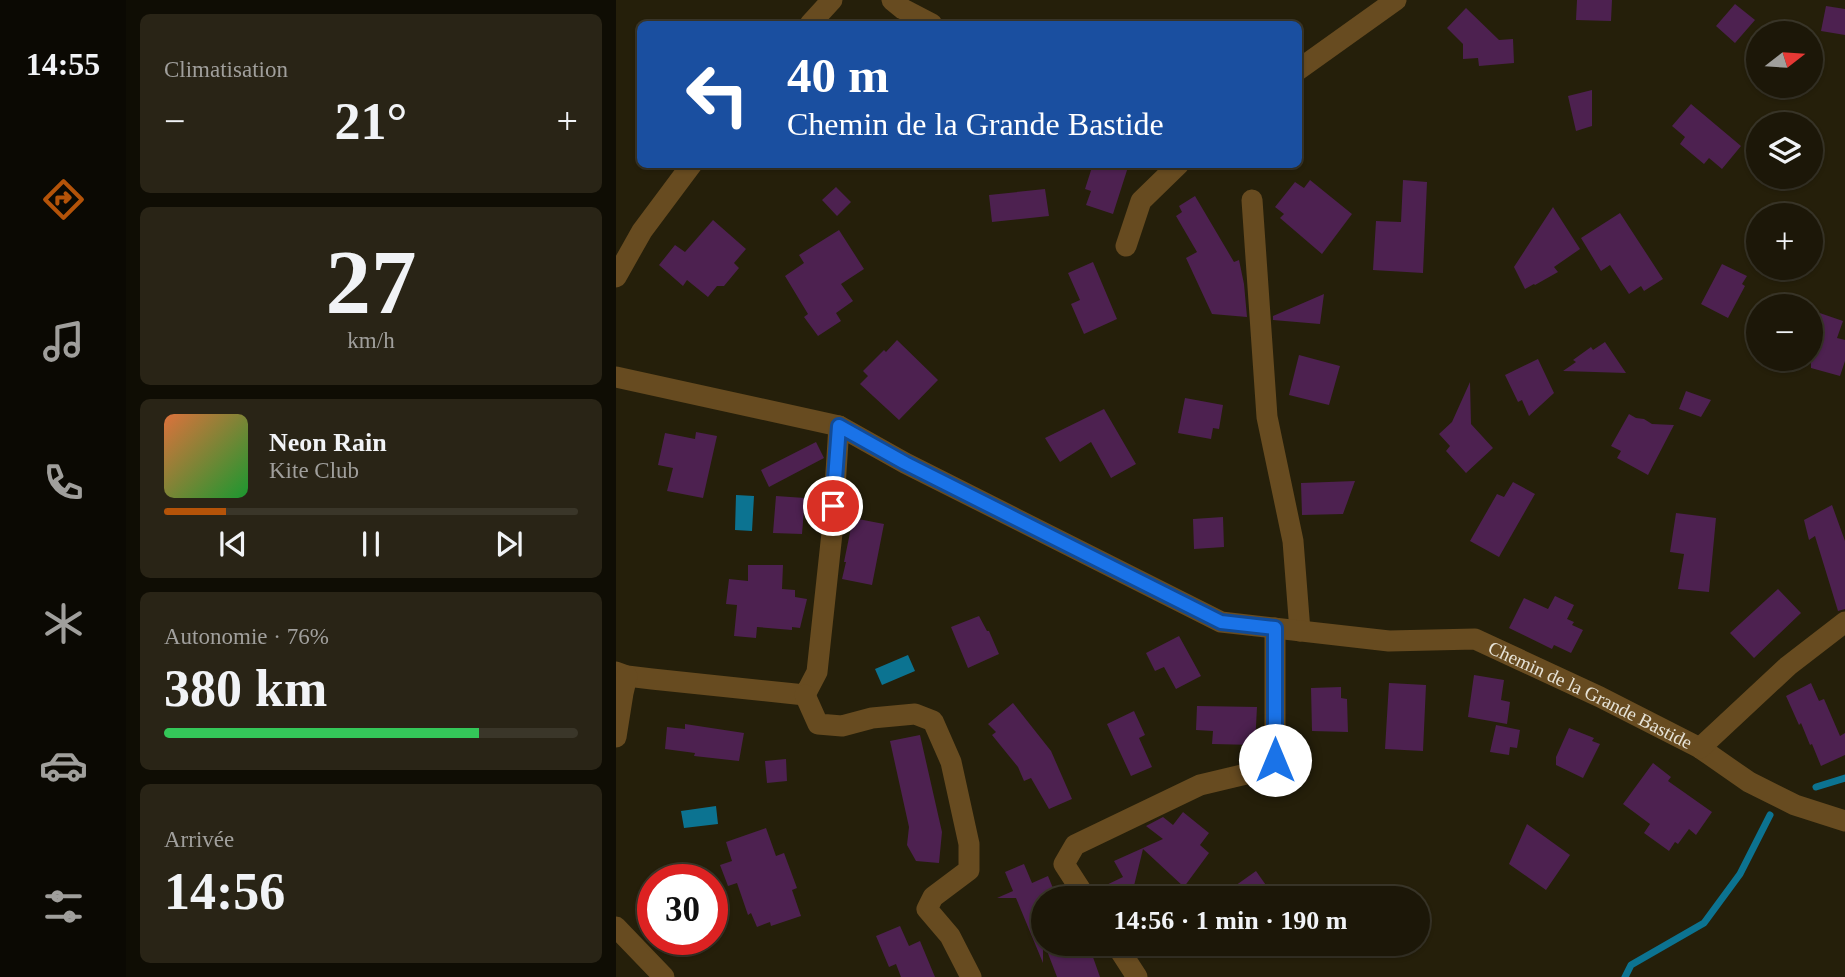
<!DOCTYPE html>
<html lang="fr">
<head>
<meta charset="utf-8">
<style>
  body { margin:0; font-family:Georgia,serif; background:#292416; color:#f1f3f6; height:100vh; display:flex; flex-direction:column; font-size:26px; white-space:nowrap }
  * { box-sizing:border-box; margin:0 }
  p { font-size:23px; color:#a09f9c }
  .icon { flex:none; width:38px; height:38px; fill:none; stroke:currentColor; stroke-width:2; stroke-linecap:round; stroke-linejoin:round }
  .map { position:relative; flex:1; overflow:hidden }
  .details { display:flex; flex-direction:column; gap:14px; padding:14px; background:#0f0d04; width:490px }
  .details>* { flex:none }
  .banner { position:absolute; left:21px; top:21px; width:665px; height:147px; border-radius:10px; box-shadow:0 2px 5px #0004,0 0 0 2px #3a3629; background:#1a4fa0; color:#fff; overflow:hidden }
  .needle { width:46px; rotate:73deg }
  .fabs { position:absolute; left:1130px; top:21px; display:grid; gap:14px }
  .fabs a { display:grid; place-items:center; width:77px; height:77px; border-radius:50%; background:#1c1708; box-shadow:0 2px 5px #0004,0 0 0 2px #3a3629; font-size:35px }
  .speed { position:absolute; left:21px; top:864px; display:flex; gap:14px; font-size:35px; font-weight:700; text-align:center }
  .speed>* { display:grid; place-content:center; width:91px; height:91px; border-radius:50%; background:#1c1708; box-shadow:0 2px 5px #0004,0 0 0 2px #3a3629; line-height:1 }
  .speed .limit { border:10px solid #d22; background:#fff; color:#111 }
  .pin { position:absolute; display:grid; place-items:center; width:60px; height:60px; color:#fff; margin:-30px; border:4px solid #fff; border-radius:50%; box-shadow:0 2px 7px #0007 }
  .me { position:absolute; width:77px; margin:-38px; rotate:0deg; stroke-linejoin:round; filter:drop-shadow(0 0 5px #0008) }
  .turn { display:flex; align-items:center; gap:24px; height:147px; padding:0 35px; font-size:32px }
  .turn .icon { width:91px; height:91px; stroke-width:2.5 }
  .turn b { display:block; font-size:49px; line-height:60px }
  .big { font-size:52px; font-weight:800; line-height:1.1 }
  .details .card { flex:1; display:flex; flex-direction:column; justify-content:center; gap:10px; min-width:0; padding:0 24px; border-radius:10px; background:#292416 }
  .details .dial { align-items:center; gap:0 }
  .dial b { font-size:91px; line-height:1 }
  .song { display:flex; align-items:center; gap:21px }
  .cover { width:84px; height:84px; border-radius:10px; background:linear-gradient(135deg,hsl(20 70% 55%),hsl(130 70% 35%)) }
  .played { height:7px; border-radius:4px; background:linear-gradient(90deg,#b45309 15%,#3a3629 15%) }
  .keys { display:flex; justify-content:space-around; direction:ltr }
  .heat { display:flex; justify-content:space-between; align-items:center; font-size:38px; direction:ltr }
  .charge { height:10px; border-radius:5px; background:linear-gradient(90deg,#34c759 76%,#3a3629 0) }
  .trip { position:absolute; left:415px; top:886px; width:399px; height:70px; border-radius:35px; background:#1c1708; box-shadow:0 2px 5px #0004,0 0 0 2px #3a3629; font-weight:800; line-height:70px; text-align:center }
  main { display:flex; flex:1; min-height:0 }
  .tabs { display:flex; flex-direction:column; width:126px; justify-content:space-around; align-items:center; background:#0b0903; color:#a09f9c }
  .tabs .icon { width:49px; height:49px }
  .tabs .current { color:#b45309 }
  .tabs b { font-size:32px; color:#f1f3f6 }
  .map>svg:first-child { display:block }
  .water { fill:#0c7391 }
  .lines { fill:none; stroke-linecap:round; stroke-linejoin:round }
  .stream { stroke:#0c7391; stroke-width:7 }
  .building { fill:#4d2150 }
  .minor { stroke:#674b20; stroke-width:21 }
  .route-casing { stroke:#114b97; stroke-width:18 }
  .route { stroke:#1a73e8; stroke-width:12 }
  .labels { text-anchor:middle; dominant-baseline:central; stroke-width:7; stroke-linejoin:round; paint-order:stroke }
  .street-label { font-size:19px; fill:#e6e2d6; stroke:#251f0a }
</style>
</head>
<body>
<main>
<nav class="tabs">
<b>14:55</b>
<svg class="icon current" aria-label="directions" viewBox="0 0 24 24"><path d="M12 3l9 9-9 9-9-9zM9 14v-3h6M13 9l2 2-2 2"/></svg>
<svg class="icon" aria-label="music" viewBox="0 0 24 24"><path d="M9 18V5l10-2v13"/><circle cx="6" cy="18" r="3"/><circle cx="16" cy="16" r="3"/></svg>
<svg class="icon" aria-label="phone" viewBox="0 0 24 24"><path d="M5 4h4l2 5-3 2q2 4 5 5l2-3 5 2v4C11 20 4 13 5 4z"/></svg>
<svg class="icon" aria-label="climate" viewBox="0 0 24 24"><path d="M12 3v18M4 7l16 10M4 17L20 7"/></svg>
<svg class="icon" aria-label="car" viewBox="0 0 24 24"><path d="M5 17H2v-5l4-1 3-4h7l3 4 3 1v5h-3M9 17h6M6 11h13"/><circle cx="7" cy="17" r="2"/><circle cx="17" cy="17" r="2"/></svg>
<svg class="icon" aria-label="filters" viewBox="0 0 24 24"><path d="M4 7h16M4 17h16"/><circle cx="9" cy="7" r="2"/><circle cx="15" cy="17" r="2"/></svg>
</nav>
<section class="details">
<div class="card"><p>Climatisation</p>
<div class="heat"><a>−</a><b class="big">21°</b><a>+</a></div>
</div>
<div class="card dial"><b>27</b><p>km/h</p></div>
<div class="card">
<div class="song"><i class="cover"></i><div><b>Neon Rain</b><p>Kite Club</p></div></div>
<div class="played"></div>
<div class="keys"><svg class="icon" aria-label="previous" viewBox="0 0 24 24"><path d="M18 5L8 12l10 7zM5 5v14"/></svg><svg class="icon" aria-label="pause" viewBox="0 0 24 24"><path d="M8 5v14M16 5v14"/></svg><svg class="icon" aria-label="next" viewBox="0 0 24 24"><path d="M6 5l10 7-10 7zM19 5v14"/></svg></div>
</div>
<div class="card"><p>Autonomie · 76%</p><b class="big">380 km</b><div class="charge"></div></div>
<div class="card"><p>Arrivée</p><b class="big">14:56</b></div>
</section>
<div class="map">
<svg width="1229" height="977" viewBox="0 0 1229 977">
  <rect width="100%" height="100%" fill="#251f0a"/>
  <path class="water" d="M120,495L138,496L136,531L119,530Z
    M292,655L299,671L266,685L259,669Z
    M100,806L102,824L68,828L65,811Z"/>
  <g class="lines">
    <path class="stream" d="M1200,787L1229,778
      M1009,977L1015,965L1088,923L1124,874L1154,815"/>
  </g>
  <path class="building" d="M961,0H996L995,21L960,20Z
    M1119,4L1139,20L1119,43L1100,26Z
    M1210,6L1229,9V35L1205,31Z
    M850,8L883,40L897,39L898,63L863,66L862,58L847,59V44L831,28Z
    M976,90V126L960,131L952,96Z
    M1075,104L1125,146L1106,169L1093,158L1088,164L1064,144L1069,137L1056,126Z
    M477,164H513L497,214L470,205L475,191L469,189Z
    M694,180L736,214L706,254L664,218L668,214L659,207L679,182L688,188Z
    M787,180L811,182L807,273L757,270L760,221L785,222Z
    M220,187L235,202L221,216L206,200Z
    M429,189L433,216L376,222L373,195Z
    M579,196L618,262L623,260L628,284L631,317L596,314L570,258L581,252L560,216L566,212L563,206Z
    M937,207L964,249L938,267L942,272L919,285L918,284L909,289L898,267Z
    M1004,213L1047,279L1028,291L1025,286L1013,294L994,265L985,271L965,238Z
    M97,220L130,249L118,263L123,268L108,286H101L92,297L71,280L67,286L43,265L59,245L69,252Z
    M223,230L248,269L225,284L237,301L220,313L225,321L202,336L188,317L192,314L169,276L188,263L183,255Z
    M477,262L501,319L468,334L455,304L464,300L452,273Z
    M1106,264L1131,276L1126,284L1129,286L1112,318L1085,304Z
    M708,294L704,324L657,320V316Z
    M1195,310L1227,321L1221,338L1229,340V361L1224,376L1195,368Z
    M281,340L322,380L283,420L244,384L252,376L247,371L268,350L270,352Z
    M989,342L1010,373L947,371L960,362L957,360L975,347L977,350Z
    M683,355L724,366L713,405L673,395Z
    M922,359L938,393L913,416L906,400L902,402L889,375Z
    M854,382L855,424L877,448L850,473L830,451L834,446L823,434L836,422Z
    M1070,391L1095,400L1085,417L1063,409Z
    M569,398L607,405L603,429L597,428L595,439L562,433Z
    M488,409L520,464L495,478L475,442L444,462L429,438Z
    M1013,414L1020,418L1028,419L1036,424L1058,425L1032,475L1001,458L1005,451L995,446Z
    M80,432L101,436L87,498L51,491L57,468L42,465L49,433L79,439Z
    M200,442L208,458L153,487L145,470Z
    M739,481L727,514L686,515L685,483Z
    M897,482L919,494L883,557L854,541L881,494L888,497Z
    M160,496L189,498L186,534L157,533Z
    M1216,505L1229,541V609L1222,611L1199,536L1193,540L1188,520Z
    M1060,513L1100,518L1093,592L1062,589L1068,554L1054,552Z
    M607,517L608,547L578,549L577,519Z
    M237,518L268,524L256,585L226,579L230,562H228Z
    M132,565H167L166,589L179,590V597L191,599L184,628L176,627V630L141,627L140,638L118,636L121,605L110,604L113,579L132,581Z
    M1162,589L1185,613L1138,658L1114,633Z
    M939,596L958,605L951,619L958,622L956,625L967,630L955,653L938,645L936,649L893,628L908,598L932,609Z
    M363,616L371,631H373L383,654L352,668L335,627Z
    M563,636L585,676L560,689L548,667L539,671L530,653Z
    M858,675L888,680L885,700L894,702L891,724L852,717Z
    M773,683L810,685L807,751L769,749Z
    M1195,683L1203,701L1208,699L1224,736L1229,733V755L1205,766L1196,744L1194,745L1185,723L1183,725L1170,696Z
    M725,687V698L731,699L732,732L696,731L695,688Z
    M397,703L435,751L456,799L433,809L415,778L408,781L402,767L376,735L380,732L372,724Z
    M581,706L641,707L639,745L596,744L597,731L580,730Z
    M518,711L529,735L523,738L536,767L515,776L491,724Z
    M69,724L128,733L123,761L78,756L79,753L49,749L51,727L69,729Z
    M880,725L904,730L901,748L894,747L893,755L874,752Z
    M953,728L978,738L976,741L984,744L967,778L940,765V757Z
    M304,735L326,832L323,863L300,861L291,845L293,827L274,741Z
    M170,759L171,781L151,783L149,761Z
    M1037,763L1055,777L1052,781L1096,812L1080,835L1073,829L1062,844L1059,842L1053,851L1028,833L1034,824L1007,804Z
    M567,812L593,833L584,845L593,853L568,887L527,849L515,898H483L480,890L507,877L498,861L547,839L530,826L547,817L557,825Z
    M911,824L954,855L930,890L893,864Z
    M150,828L160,856L168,853L181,888L176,890L185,916L155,926L154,922L141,927L135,913L132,915L121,883L112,886L104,865L116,861L110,842Z
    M408,864L416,883L432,876L441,898H427V963L400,898H381L397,891L389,872Z
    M640,871L659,898H602Z
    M284,926L293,946L304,941L319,977H285L280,964L273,967L260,936Z
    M428,943H472L484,977H441Z"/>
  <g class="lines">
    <g class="minor">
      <path d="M276,0L287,9L316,24"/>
      <path d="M194,24L216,0"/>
      <path d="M682,70L780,0"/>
      <path d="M636,200L651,417L677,541L684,631"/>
      <path d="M510,246L525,201L563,164"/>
      <path d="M0,277L26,231L76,164"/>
      <path id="s1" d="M0,377L223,426L289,463L605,622L773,641L859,639L984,697L1084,748L1133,782L1179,805L1229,821"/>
      <path d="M0,672L11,676L36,679L189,695L201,672L216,533L223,426"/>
      <path d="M189,695L202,724L226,726L256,718L299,714L317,721L335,762L353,844V870L317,897L311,909L334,936L355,977"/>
      <path d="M0,737L7,693L11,676"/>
      <path d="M1084,748L1172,666L1229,622"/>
      <path d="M470,898L448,864L459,845L584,785L651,769L659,760V628"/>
      <path d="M0,927L48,977"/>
      <path d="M499,943L521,977"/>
    </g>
  </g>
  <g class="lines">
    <g class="route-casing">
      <path id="route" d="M217,506L223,426L289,463L605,622L659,628V760"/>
    </g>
    <use href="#route" class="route"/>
  </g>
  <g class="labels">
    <g class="street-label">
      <text stroke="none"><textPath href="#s1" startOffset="1041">Chemin de la Grande Bastide</textPath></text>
    </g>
  </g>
</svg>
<div class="fabs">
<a><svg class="needle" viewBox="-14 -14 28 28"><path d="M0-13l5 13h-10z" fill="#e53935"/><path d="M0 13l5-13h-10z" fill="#a09f9c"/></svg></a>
<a><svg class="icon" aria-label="layers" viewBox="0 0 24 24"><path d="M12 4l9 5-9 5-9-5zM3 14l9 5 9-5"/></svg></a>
<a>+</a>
<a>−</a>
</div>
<div class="speed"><div class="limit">30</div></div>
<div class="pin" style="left:217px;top:506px;background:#d93025"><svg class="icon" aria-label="arrive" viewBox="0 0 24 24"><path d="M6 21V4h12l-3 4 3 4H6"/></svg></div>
<svg class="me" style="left:659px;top:760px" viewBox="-20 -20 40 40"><circle r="19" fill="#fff"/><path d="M0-13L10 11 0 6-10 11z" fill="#1a73e8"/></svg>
<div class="trip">14:56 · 1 min · 190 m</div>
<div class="banner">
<div class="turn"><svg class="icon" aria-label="left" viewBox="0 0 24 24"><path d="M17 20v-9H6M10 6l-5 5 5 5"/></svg><div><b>40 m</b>Chemin de la Grande Bastide</div></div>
</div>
</div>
</main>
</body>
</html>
